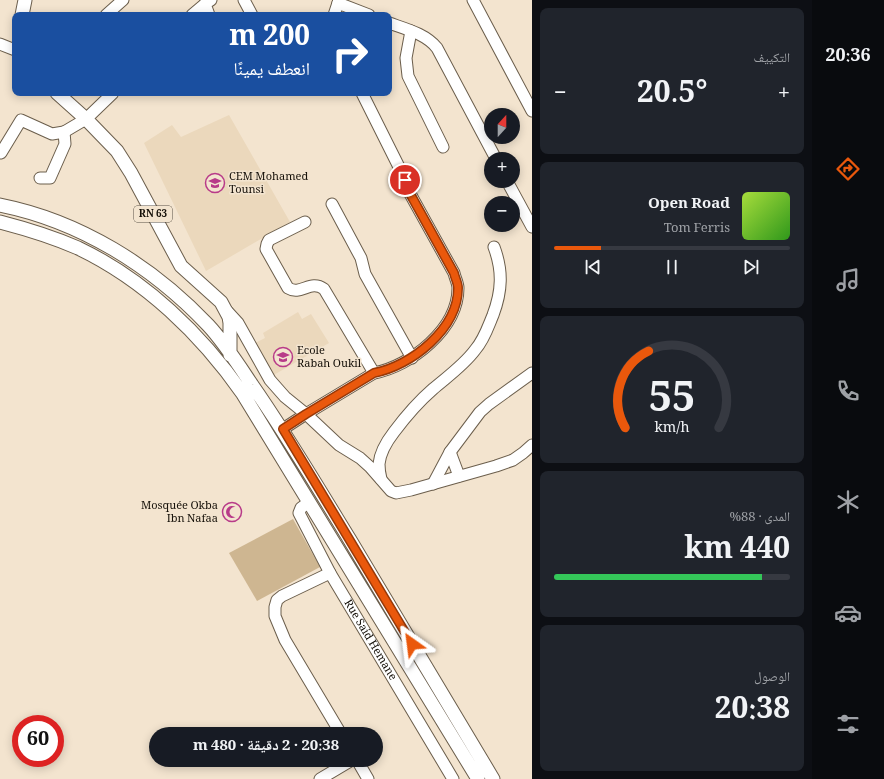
<!DOCTYPE html>
<html lang="ar">
<head>
<meta charset="utf-8">
<style>
  body { margin:0; font-family:Georgia,"Noto Naskh Arabic",serif; background:#20242c; color:#f1f3f6; direction:rtl; height:100vh; display:flex; flex-direction:column; font-size:15px; white-space:nowrap }
  * { box-sizing:border-box; margin:0 }
  p { font-size:13px; color:#9ea1a6 }
  .icon { flex:none; width:22px; height:22px; fill:none; stroke:currentColor; stroke-width:2; stroke-linecap:round; stroke-linejoin:round }
  .map { position:relative; flex:1; overflow:hidden; direction:ltr }
  .details { display:flex; flex-direction:column; gap:8px; padding:8px; background:#0d0f14; width:280px }
  .details>* { flex:none }
  .hud { position:absolute; left:12px; top:12px; width:380px; height:84px; border-radius:8px; box-shadow:0 2px 10px #0003; direction:rtl; background:#1a4fa0; color:#fff; overflow:hidden }
  .needle { width:26px; rotate:21deg }
  .controls { position:absolute; left:484px; top:108px; display:grid; gap:8px }
  .controls a { display:grid; place-items:center; width:36px; height:36px; border-radius:50%; background:#171b24; box-shadow:0 2px 10px #0003; font-size:20px }
  .speed { position:absolute; left:12px; top:715px; display:flex; gap:8px; font-size:20px; font-weight:700; text-align:center }
  .speed>* { display:grid; place-content:center; width:52px; height:52px; border-radius:50%; background:#171b24; box-shadow:0 2px 10px #0003; line-height:1 }
  .speed .limit { border:6px solid #d22; background:#fff; color:#111 }
  .pin { position:absolute; display:grid; place-items:center; width:34px; height:34px; color:#fff; margin:-17px; border:2px solid #fff; border-radius:50%; box-shadow:0 1px 4px #0007 }
  .me { position:absolute; width:44px; margin:-22px; rotate:329deg; stroke-linejoin:round; filter:drop-shadow(0 0 3px #0008) }
  .turn { display:flex; align-items:center; gap:14px; height:84px; padding:0 16px; font-size:18px }
  .turn .icon { width:52px; height:52px; stroke-width:2.5 }
  .turn b { display:block; font-size:28px; line-height:34px }
  .big { font-size:30px; font-weight:700; line-height:1.1 }
  .details .widget { flex:1; display:flex; flex-direction:column; justify-content:center; gap:6px; min-width:0; padding:0 14px; border-radius:8px; background:#20242c }
  .details .dial { align-items:center; gap:0 }
  .dial svg { height:104px; overflow:visible; fill:none; stroke:#363941; stroke-width:7; stroke-linecap:round; text-anchor:middle }
  .dial text { fill:#f1f3f6; stroke:none }
  .song { display:flex; align-items:center; gap:12px }
  .cover { width:48px; height:48px; border-radius:6px; background:linear-gradient(135deg,hsl(80 70% 55%),hsl(110 70% 35%)) }
  .played { height:4px; border-radius:2px; background:linear-gradient(90deg,#ea580c 20%,#363941 20%) }
  .keys { display:flex; justify-content:space-around; direction:ltr }
  .heat { display:flex; justify-content:space-between; align-items:center; font-size:22px; direction:ltr }
  .charge { height:6px; border-radius:3px; background:linear-gradient(90deg,#34c759 88%,#363941 0) }
  .trip { position:absolute; left:149px; top:727px; width:234px; height:40px; border-radius:20px; background:#171b24; box-shadow:0 2px 10px #0003; font-weight:700; line-height:40px; text-align:center; direction:rtl }
  main { display:flex; flex:1; min-height:0 }
  .dock { display:flex; flex-direction:column; width:72px; justify-content:space-around; align-items:center; background:#090b0e; color:#9ea1a6 }
  .dock .icon { width:28px; height:28px }
  .dock .selected { color:#ea580c }
  .dock b { font-size:18px; color:#f1f3f6 }
  .map>svg:first-child { display:block }
  .built { fill:#ebd8bc }
  .green { fill:#ceb691 }
  .lines { fill:none; stroke-linecap:round; stroke-linejoin:round }
  .minor-casing { stroke:#6b5e4c; stroke-width:13 }
  .major-casing { stroke:#6b5e4c; stroke-width:15 }
  .minor { stroke:#fff; stroke-width:11 }
  .major { stroke:#fff; stroke-width:13 }
  .route-casing { stroke:#983908; stroke-width:10 }
  .route { stroke:#ea580c; stroke-width:7 }
  .labels { text-anchor:middle; dominant-baseline:central; stroke-width:3; stroke-linejoin:round; paint-order:stroke }
  .shield { fill:#f3e4cf; stroke:#574f44; stroke-width:1 }
  .shield-label { font-size:10px; font-weight:bold; fill:#140f08 }
  .poi-label { font-size:11px; fill:#140f08; stroke:#f3e4cf; text-anchor:start }
  .street-label { font-size:11px; fill:#140f08; stroke:#f3e4cf }
</style>
</head>
<body>
<main>
<nav class="dock">
<b>20:36</b>
<svg class="icon selected" aria-label="directions" viewBox="0 0 24 24"><path d="M12 3l9 9-9 9-9-9zM9 14v-3h6M13 9l2 2-2 2"/></svg>
<svg class="icon" aria-label="music" viewBox="0 0 24 24"><path d="M9 18V5l10-2v13"/><circle cx="6" cy="18" r="3"/><circle cx="16" cy="16" r="3"/></svg>
<svg class="icon" aria-label="phone" viewBox="0 0 24 24"><path d="M5 4h4l2 5-3 2q2 4 5 5l2-3 5 2v4C11 20 4 13 5 4z"/></svg>
<svg class="icon" aria-label="climate" viewBox="0 0 24 24"><path d="M12 3v18M4 7l16 10M4 17L20 7"/></svg>
<svg class="icon" aria-label="car" viewBox="0 0 24 24"><path d="M5 17H2v-5l4-1 3-4h7l3 4 3 1v5h-3M9 17h6M6 11h13"/><circle cx="7" cy="17" r="2"/><circle cx="17" cy="17" r="2"/></svg>
<svg class="icon" aria-label="filters" viewBox="0 0 24 24"><path d="M4 7h16M4 17h16"/><circle cx="9" cy="7" r="2"/><circle cx="15" cy="17" r="2"/></svg>
</nav>
<section class="details">
<div class="widget"><p>التكييف</p>
<div class="heat"><a>−</a><b class="big">20.5°</b><a>+</a></div>
</div>
<div class="widget">
<div class="song"><i class="cover"></i><div><b>Open Road</b><p>Tom Ferris</p></div></div>
<div class="played"></div>
<div class="keys"><svg class="icon" aria-label="previous" viewBox="0 0 24 24"><path d="M18 5L8 12l10 7zM5 5v14"/></svg><svg class="icon" aria-label="pause" viewBox="0 0 24 24"><path d="M8 5v14M16 5v14"/></svg><svg class="icon" aria-label="next" viewBox="0 0 24 24"><path d="M6 5l10 7-10 7zM19 5v14"/></svg></div>
</div>
<div class="widget dial"><svg viewBox="0 0 100 80">
<path d="M14 69A42 42 0 1 1 86 69"/>
<path d="M14 69A42 42 0 0 1 32 10" stroke="#ea580c"/>
<text x="50" y="56" font-size="32" font-weight="700">55</text>
<text x="50" y="72" font-size="11">km/h</text>
</svg></div>
<div class="widget"><p>المدى · 88%</p><b class="big">440 km</b><div class="charge"></div></div>
<div class="widget"><p>الوصول</p><b class="big">20:38</b></div>
</section>
<div class="map">
<svg width="532" height="779" viewBox="0 0 532 779">
  <rect width="100%" height="100%" fill="#f3e4cf"/>
  <path class="built" d="M229,115L290,222L206,271L144,143L172,125L181,137Z
    M298,312L302,319L311,314L329,343L272,376L253,344L265,338L263,333Z"/>
  <path class="green" d="M293,519L320,567L257,601L229,553Z"/>
  <g class="lines">
    <g class="minor-casing">
      <g id="minor">
        <path d="M244,0L252,15"/>
        <path d="M473,0L532,111"/>
        <path d="M338,3L369,15"/>
        <path d="M106,15L123,0"/>
        <path d="M192,15L205,4"/>
        <path d="M209,15L205,4L211,0"/>
        <path d="M334,15L339,0"/>
        <path d="M389,23C406,29 426,34 437,48L496,159"/>
        <path d="M411,31L406,58L408,76L443,147"/>
        <path d="M0,44L15,50"/>
        <path d="M1,153L21,120L52,134L64,132"/>
        <path d="M40,178H50L65,144L64,132L86,119L113,93"/>
        <path d="M507,181L532,227"/>
        <path d="M332,204L361,258L365,274L412,358"/>
        <path d="M305,222L269,240L267,244L266,249L288,288C301,296 310,279 324,289L374,373"/>
        <path d="M227,311L238,323L270,380L285,397L306,414L339,445L360,458L370,467L391,491L396,493L411,490L496,466L513,460L523,453L532,445"/>
        <path d="M283,429L306,414L374,373C411,366 458,329 458,288C458,283 455,278 454,273L408,190L405,179L362,93"/>
        <path d="M450,452L480,412L489,404L532,373"/>
        <path d="M381,479C380,475 379,470 379,464C380,453 387,441 394,432C406,416 418,402 433,389C447,377 464,365 475,350C484,340 488,327 493,315C502,291 503,271 494,247"/>
        <path d="M433,484L450,452L459,476"/>
        <path id="s1" d="M309,502L301,508L299,513L330,573L453,779"/>
        <path d="M330,573L282,596L277,600L275,607V616L285,640L341,734"/>
        <path d="M357,760L368,779"/>
        <path d="M320,779L352,760"/>
      </g>
    </g>
    <g class="major-casing">
      <path id="major" d="M22,15L25,0
        M57,93L86,119L117,151L131,173L181,266L221,302L229,317L230,323V355
        M0,205C80,221 152,266 208,325C224,342 238,364 252,385C287,435 318,488 350,540C398,620 445,700 493,779
        M0,222C27,229 53,237 78,248C145,280 201,334 243,394L478,779"/>
    </g>
    <use href="#minor" class="minor"/>
    <use href="#major" class="major"/>
  </g>
  <g class="lines">
    <g class="route-casing">
      <path id="route" d="M405,180L408,190L454,273C455,278 458,283 458,288C458,329 411,366 374,373L306,414L283,429L412,644"/>
    </g>
    <use href="#route" class="route"/>
  </g>
  <defs>
    <g id="school-ring" transform="scale(1)"><circle r="9.5" fill="#f3e4cf" stroke="#b83b89" stroke-width="1.5"/><path d="M0-5L7-2L0 1L-7-2ZM-4 1L0 2.5L4 1V4Q0 6-4 4Z" fill="#b83b89"/></g>
    <g id="mosque-ring" transform="scale(1)"><circle r="9.5" fill="#f3e4cf" stroke="#b83b89" stroke-width="1.5"/><path d="M3.5-4.9A6 6 0 1 0 3.5 4.9A5 5 0 1 1 3.5-4.9Z" fill="#b83b89"/></g>
  </defs>
  <g fill-rule="evenodd">
    <use href="#school-ring" x="215" y="183"/>
    <use href="#school-ring" x="283" y="357"/>
    <use href="#mosque-ring" x="232" y="512"/>
  </g>
  <g class="labels">
    <rect class="shield" x="134" y="206" width="38" height="16" rx="3"/>
    <g class="shield-label">
      <text x="153" y="214">RN 63</text>
    </g>
    <g class="poi-label">
      <text x="229" y="177">CEM Mohamed<tspan x="229" dy="13">Tounsi</tspan></text>
      <text x="297" y="351">Ecole<tspan x="297" dy="13">Rabah Oukil</tspan></text>
      <text x="218" y="506" text-anchor="end">Mosquée Okba<tspan x="218" dy="13">Ibn Nafaa</tspan></text>
    </g>
    <g class="street-label">
      <text stroke="none"><textPath href="#s1" startOffset="161">Rue Said Hemane</textPath></text>
    </g>
  </g>
</svg>
<div class="controls">
<a><svg class="needle" viewBox="-14 -14 28 28"><path d="M0-13l5 13h-10z" fill="#e53935"/><path d="M0 13l5-13h-10z" fill="#9ea1a6"/></svg></a>
<a>+</a>
<a>−</a>
</div>
<div class="speed"><div class="limit">60</div></div>
<div class="pin" style="left:405px;top:180px;background:#d93025"><svg class="icon" aria-label="arrive" viewBox="0 0 24 24"><path d="M6 21V4h12l-3 4 3 4H6"/></svg></div>
<svg class="me" style="left:412px;top:644px" viewBox="-20 -20 40 40"><path d="M0-17L14 15 0 8-14 15z" fill="#ea580c" stroke="#fff" stroke-width="4"/></svg>
<div class="trip">20:38 · 2 دقيقة · 480 m</div>
<div class="hud">
<div class="turn"><svg class="icon" aria-label="right" viewBox="0 0 24 24"><path d="M7 20v-9h11M14 6l5 5-5 5"/></svg><div><b>200 m</b>انعطف يمينًا</div></div>
</div>
</div>
</main>
</body>
</html>
